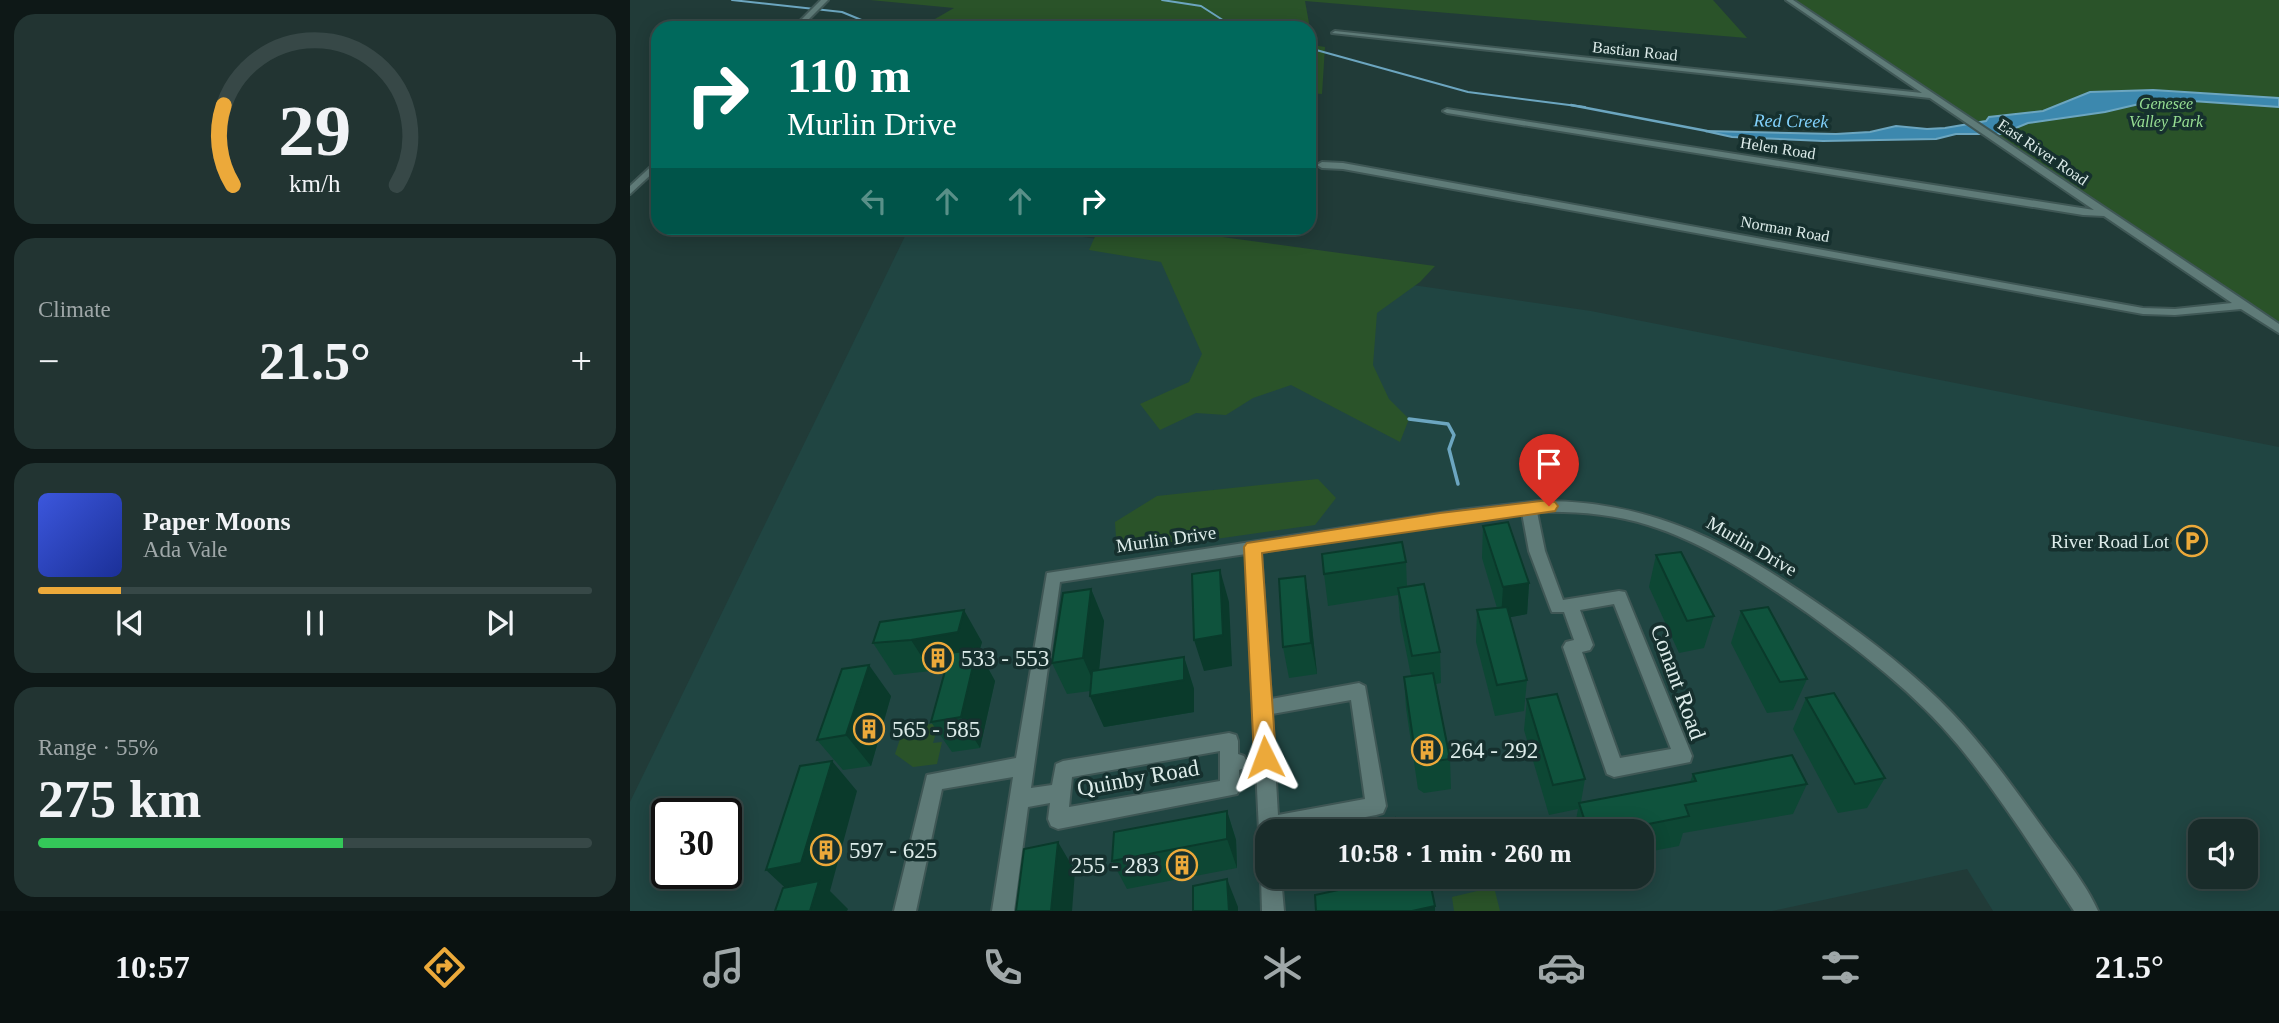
<!DOCTYPE html>
<html lang="en">
<head>
<meta charset="utf-8">
<style>
  body { margin:0; font-family:Georgia,serif; background:#223432; color:#f1f3f6; height:100vh; display:flex; flex-direction:column; font-size:26px; white-space:nowrap }
  * { box-sizing:border-box; margin:0 }
  p { font-size:23px; color:#9fa7a8 }
  .icon { flex:none; width:38px; height:38px; fill:none; stroke:currentColor; stroke-width:2; stroke-linecap:round; stroke-linejoin:round }
  .map { position:relative; flex:1; overflow:hidden }
  .side { display:flex; flex-direction:column; gap:14px; padding:14px; background:#0e1817; width:630px }
  .side>* { flex:none }
  .hud { position:absolute; left:21px; top:21px; width:665px; height:214px; border-radius:21px; box-shadow:0 4px 18px #0003,0 0 0 2px #374847; background:#00695c; color:#fff; overflow:hidden }
  .buttons { position:absolute; left:1558px; top:819px; display:grid; gap:14px }
  .buttons a { display:grid; place-items:center; width:70px; height:70px; border-radius:14px; background:#192c2a; box-shadow:0 4px 18px #0003,0 0 0 2px #374847; font-size:35px }
  .speed { position:absolute; left:21px; top:798px; display:flex; gap:14px; font-size:35px; font-weight:700; text-align:center }
  .speed>* { display:grid; place-content:center; width:91px; height:91px; border-radius:50%; background:#192c2a; box-shadow:0 4px 18px #0003,0 0 0 2px #374847; line-height:1 }
  .speed .limit { border:4px solid #111; border-radius:10px; background:#fff; color:#111 }
  .pin { position:absolute; display:grid; place-items:center; width:60px; height:60px; color:#fff; margin:-72px -30px; border-radius:50% 50% 50% 0; rotate:-45deg; box-shadow:0 0 7px #0007 }
  .pin .icon { rotate:45deg }
  .me { position:absolute; width:77px; margin:-38px; rotate:357deg; stroke-linejoin:round; filter:drop-shadow(0 0 5px #0008) }
  .turn { display:flex; align-items:center; gap:24px; height:147px; padding:0 21px; font-size:32px }
  .turn .icon { width:91px; height:91px; stroke-width:2.5 }
  .turn b { display:block; font-size:49px; line-height:60px }
  .lanes { display:flex; align-items:center; height:66px; padding:0 21px; background:#0003; justify-content:center; gap:35px; direction:ltr }
  .lanes .off { opacity:.35 }
  .big { font-size:52px; font-weight:700; line-height:1.1 }
  .side .tile { flex:1; display:flex; flex-direction:column; justify-content:center; gap:10px; min-width:0; padding:0 24px; border-radius:21px; background:#223432 }
  .side .dial { align-items:center; gap:0 }
  .dial svg { height:182px; overflow:visible; fill:none; stroke:#374847; stroke-width:7; stroke-linecap:round; text-anchor:middle }
  .dial text { fill:#f1f3f6; stroke:none }
  .song { display:flex; align-items:center; gap:21px }
  .cover { width:84px; height:84px; border-radius:10px; background:linear-gradient(135deg,hsl(230 70% 55%),hsl(230 70% 35%)) }
  .played { height:7px; border-radius:4px; background:linear-gradient(90deg,#eca93a 15%,#374847 15%) }
  .keys { display:flex; justify-content:space-around; direction:ltr }
  .heat { display:flex; justify-content:space-between; align-items:center; font-size:38px; direction:ltr }
  .charge { height:10px; border-radius:5px; background:linear-gradient(90deg,#34c759 55%,#374847 0) }
  .trip { position:absolute; left:625px; top:819px; width:399px; height:70px; border-radius:21px; background:#192c2a; box-shadow:0 4px 18px #0003,0 0 0 2px #374847; font-weight:700; line-height:70px; text-align:center }
  .dock { display:flex; height:112px; justify-content:space-around; align-items:center; background:#0a1211; color:#9fa7a8 }
  .dock .icon { width:49px; height:49px }
  .dock .on { color:#eca93a }
  .dock b { font-size:32px; color:#f1f3f6 }
  main { display:flex; flex:1; min-height:0 }
  .map>svg:first-child { display:block }
  .built { fill:#204542; fill-rule:evenodd }
  .green { fill:#2a5329 }
  .water { fill:#3c88ae; stroke:#6ca6c0; stroke-width:2 }
  .lines { fill:none; stroke-linecap:round; stroke-linejoin:round }
  .stream-far2 { stroke:#6ca6c0; stroke-width:2 }
  .stream-far1 { stroke:#6ca6c0; stroke-width:2.5 }
  .stream { stroke:#6ca6c0; stroke-width:3.5 }
  .minor-casing { stroke:#3f5755; stroke-width:4 }
  .minor { fill:#5f7b78; fill-rule:evenodd }
  .wall { fill:#0d4734 }
  .shaded-wall { fill:#0a3a2b }
  .building { fill:#0f533d; stroke:#0a3a2b; stroke-width:2 }
  .route { fill:#eca93a; stroke:#996e26; stroke-width:2 }
  .labels { text-anchor:middle; dominant-baseline:central; stroke-width:7; stroke-linejoin:round; paint-order:stroke }
  .far-street-label { font-size:16px; fill:#ddecea; stroke:#16302e }
  .far-park-label { font-size:16px; font-style:italic; fill:#96dd92; stroke:#16302e }
  .far-water-label { font-size:18px; font-style:italic; fill:#82d2fd; stroke:#16302e }
  .street-label { font-size:19px; fill:#ddecea; stroke:#16302e }
  .poi-label { font-size:19px; fill:#ddecea; stroke:#16302e; text-anchor:end }
  .near-poi-label { font-size:23px; fill:#ddecea; stroke:#16302e; text-anchor:start }
  .near-street-label { font-size:23px; fill:#ddecea; stroke:#16302e }
</style>
</head>
<body>
<main>
<section class="side">
<div class="tile dial"><svg viewBox="0 0 100 80">
<path d="M14 69A42 42 0 1 1 86 69"/>
<path d="M14 69A42 42 0 0 1 10 34" stroke="#eca93a"/>
<text x="50" y="56" font-size="32" font-weight="700">29</text>
<text x="50" y="72" font-size="11">km/h</text>
</svg></div>
<div class="tile"><p>Climate</p>
<div class="heat"><a>−</a><b class="big">21.5°</b><a>+</a></div>
</div>
<div class="tile">
<div class="song"><i class="cover"></i><div><b>Paper Moons</b><p>Ada Vale</p></div></div>
<div class="played"></div>
<div class="keys"><svg class="icon" aria-label="previous" viewBox="0 0 24 24"><path d="M18 5L8 12l10 7zM5 5v14"/></svg><svg class="icon" aria-label="pause" viewBox="0 0 24 24"><path d="M8 5v14M16 5v14"/></svg><svg class="icon" aria-label="next" viewBox="0 0 24 24"><path d="M6 5l10 7-10 7zM19 5v14"/></svg></div>
</div>
<div class="tile"><p>Range · 55%</p><b class="big">275 km</b><div class="charge"></div></div>
</section>
<div class="map">
<svg width="1649" height="911" viewBox="0 0 1649 911">
  <rect width="100%" height="100%" fill="#213b38"/>
  <path class="built" d="M279,228H392L961,311L1649,447V911H1363L1337,869L1142,911H0V802ZM37,814H96V873H37ZM637,831H1012V877H637ZM1570,831H1615V877H1570Z"/>
  <path class="green" d="M240,0H1083L1117,38L675,1L683,45L695,47L692,94L679,93V28H300L298,23L324,8Z
    M1165,0H1649V322Z
    M432,228H526L805,266L790,282L747,313L743,365L759,399L779,419L770,442L661,385L623,398L596,415L566,413L530,430L510,404L559,382L572,354L531,262L459,250L467,232Z
    M688,479L706,498L685,525L487,553L485,522L527,496Z
    M309,723L303,743L312,742L307,764L283,767L265,754L274,727Z
    M864,887L870,911H824L822,897Z"/>
  <path class="water" d="M1523,90L1649,98V107L1562,101H1522L1475,112L1398,123L1371,134H1326L1306,139L1193,141L1102,137L1075,131L1206,134L1240,132L1266,126L1297,129L1315,128L1356,121L1359,117L1413,111L1460,92Z"/>
  <g class="lines">
    <path class="stream-far2" d="M102,0L212,12L251,28
      M532,0L571,6L599,24L597,28
      M679,48L838,92L955,107"/>
    <path class="stream-far1" d="M941,105L1077,131"/>
    <path class="stream" d="M779,419L818,424L824,435L819,449L828,484"/>
    <g class="minor-casing">
      <path id="minor" d="M191,0H198L170,28H163Z
        M1156,0H1163L1618,303L1649,324V333L1611,309L1545,315L1513,314L713,169L692,168L687,165L692,162L713,163L1513,308L1545,309L1602,303L1474,216L1453,215L817,113L813,111L817,109L1464,210L1300,98L702,33L705,31L1292,93Z
        M28,160V168L0,194V186Z
        M909,501C1024,500 1104,545 1196,609C1242,641 1285,674 1323,714C1356,749 1384,788 1412,827C1430,852 1456,883 1468,911H1444C1407,855 1371,797 1328,745C1285,693 1231,652 1176,612C1127,578 1076,543 1018,525C982,514 945,511 907,512L915,551L933,600L989,591L995,592L1062,756L1060,762L984,777L977,774L933,647L936,642L944,640L934,612H922L920,607L899,551L892,513L631,552L641,699L729,683L735,686L756,806L753,813L746,815L662,831H637V840L632,838L629,831L616,554L430,582L401,788L422,785L426,764L433,761L599,733L606,735L608,741V754L614,756L617,762L614,768L609,770L610,788L607,794L428,829L421,826L418,819L420,803L398,807L384,911H362L383,777L312,789L286,911H264L297,775L386,758L417,573L830,510ZM984,604L1041,749L990,758L952,652L960,650L963,645L950,610ZM721,700L735,799L648,815L642,714ZM590,751V781L439,807L442,777Z
        M637,868V877H651L654,911H632L631,877L634,870Z"/>
    </g>
    <use href="#minor" class="minor"/>
  </g>
  <path class="wall" d="M853,526L899,583L897,614L880,617L897,680L894,711L865,716L846,642L847,610L867,608L852,558Z
    M1026,555L1084,616L1074,648L1049,653L1019,587Z
    M776,562L777,587L810,652L811,683L806,684L820,759L821,789L794,793L788,789L776,708L774,677L781,676L770,620L768,595L698,606L694,574Z
    M461,589L474,621L469,670L554,657L564,689V712L474,727L460,696V691L437,694L422,663Z
    M680,608L687,674L659,678L653,647Z
    M1111,611L1177,679L1163,710L1137,713L1101,643Z
    M250,622L352,642L349,652L365,681L350,748L322,752L301,722L316,669L301,671L264,675L243,643Z
    M261,696L241,766L213,770L187,740Z
    M1176,698L1255,778L1237,808L1208,813L1163,729Z
    M897,699L955,779L951,802L1060,782L1063,774L1177,784L1163,814L1053,833L1049,846L1012,853V831H944L948,809L919,815L894,730Z
    M597,811L606,840L607,868L497,889L482,861Z"/>
  <path class="shaded-wall" d="M590,570L599,602L602,666L574,671L564,640Z
    M675,576L680,608L687,674L681,643Z
    M899,583L897,614L871,619L873,587Z
    M461,589L474,621L467,690L453,658Z
    M334,610L352,642L349,652L365,681L350,748L331,717L344,664L301,671L281,640Z
    M554,657L564,689V712L474,727L460,696Z
    M239,665L261,696L241,766L216,735Z
    M202,761L227,791L200,891L218,909L217,911H180L136,870Z
    M597,811L606,840L607,868L597,839Z
    M428,842L445,871L442,911H421Z
    M597,879L608,907V911H599Z
    M805,906V911H782Z"/>
  <path class="building" d="M878,522L899,583L873,587L853,526Z
    M772,542L776,562L694,574L692,554Z
    M1051,552L1084,616L1057,621L1026,555Z
    M590,570L593,635L564,640L562,574Z
    M675,576L681,643L653,647L649,579Z
    M794,584L810,652L782,656L768,588Z
    M461,589L453,658L422,663L433,593Z
    M877,607L897,680L867,685L847,610Z
    M1138,607L1177,679L1150,682L1111,611Z
    M334,610L328,632L281,640L243,643L250,622Z
    M347,649L331,717L301,722L320,653Z
    M554,657V680L460,696L462,671Z
    M239,665L216,735L187,740L212,669Z
    M803,673L820,759L792,763L786,759L774,677Z
    M1204,693L1255,778L1225,784L1176,698Z
    M927,694L955,779L923,785L897,699Z
    M1162,755L1177,784L1055,805L1059,816L983,831H958L949,803L1066,781L1063,774Z
    M202,761L171,863L136,870L170,766Z
    M597,811V839L482,861L484,832Z
    M765,818L767,831H704Z
    M428,842L421,911H386L394,849Z
    M769,877H799L805,906L782,911H686L685,895Z
    M597,879L599,911H563V886Z
    M189,881L180,911H145L153,888Z"/>
  <path class="route" d="M919,500L925,502L928,506L925,511L632,553L646,757L642,764L635,767L627,764L624,757L614,547L617,543L810,513Z"/>
  <defs>
    <g id="parking-ring" transform="scale(1.575)"><circle r="9.5" fill="#16302e" stroke="#eca93a" stroke-width="1.5"/><path d="M-3.5-5.5H1a3.5 3.5 0 0 1 0 7H-1V5.5H-3.5ZM-1-3.4V-.6H.8a1.4 1.4 0 0 0 0-2.8Z" fill="#eca93a"/></g>
    <g id="building-ring" transform="scale(1.575)"><circle r="9.5" fill="#16302e" stroke="#eca93a" stroke-width="1.5"/><path d="M-4-6H4V6H1V3H-1V6H-4ZM-2.5-4.3h1.7v1.8h-1.7ZM.8-4.3h1.7v1.8H.8ZM-2.5-1h1.7V.8h-1.7ZM.8-1h1.7V.8H.8Z" fill="#eca93a"/></g>
  </defs>
  <g fill-rule="evenodd">
    <use href="#parking-ring" x="1562" y="541"/>
    <use href="#building-ring" x="308" y="658"/>
    <use href="#building-ring" x="239" y="729"/>
    <use href="#building-ring" x="797" y="750"/>
    <use href="#building-ring" x="196" y="850"/>
    <use href="#building-ring" x="552" y="865"/>
  </g>
  <g class="labels">
    <g class="far-street-label">
      <text transform="translate(1005 51) rotate(6)">Bastian Road</text>
      <text transform="translate(1148 148) rotate(9)">Helen Road</text>
      <text transform="translate(1413 152) rotate(34)">East River Road</text>
      <text transform="translate(1155 229) rotate(10)">Norman Road</text>
    </g>
    <g class="far-park-label">
      <text x="1536" y="103">Genesee<tspan x="1536" dy="18">Valley Park</tspan></text>
    </g>
    <g class="far-water-label">
      <text transform="translate(1161 121) rotate(1)">Red Creek</text>
    </g>
    <g class="street-label">
      <text transform="translate(536 539) rotate(-8)">Murlin Drive</text>
      <text transform="translate(1122 546) rotate(30)">Murlin Drive</text>
    </g>
    <g class="poi-label">
      <text x="1539" y="541">River Road Lot</text>
    </g>
    <g class="near-poi-label">
      <text x="331" y="658">533 - 553</text>
      <text x="262" y="729">565 - 585</text>
      <text x="820" y="750">264 - 292</text>
      <text x="219" y="850">597 - 625</text>
      <text x="529" y="865" text-anchor="end">255 - 283</text>
    </g>
    <g class="near-street-label">
      <text transform="translate(1048 682) rotate(70)">Conant Road</text>
      <text transform="translate(508 778) rotate(-10)">Quinby Road</text>
    </g>
  </g>
</svg>
<div class="buttons">
<a><svg class="icon" aria-label="sound" viewBox="0 0 24 24"><path d="M4 9h4l5-4v14l-5-4H4zM17 9q2 3 0 6"/></svg></a>
</div>
<div class="speed"><div class="limit">30</div></div>
<div class="pin" style="left:919px;top:506px;background:#d93025"><svg class="icon" aria-label="arrive" viewBox="0 0 24 24"><path d="M6 21V4h12l-3 4 3 4H6"/></svg></div>
<svg class="me" style="left:635px;top:757px" viewBox="-20 -20 40 40"><path d="M0-17L14 15 0 8-14 15z" fill="#eca93a" stroke="#fff" stroke-width="4"/></svg>
<div class="trip">10:58 · 1 min · 260 m</div>
<div class="hud">
<div class="turn"><svg class="icon" aria-label="right" viewBox="0 0 24 24"><path d="M7 20v-9h11M14 6l5 5-5 5"/></svg><div><b>110 m</b>Murlin Drive</div></div>
<div class="lanes"><svg class="icon off" aria-label="left" viewBox="0 0 24 24"><path d="M17 20v-9H6M10 6l-5 5 5 5"/></svg><svg class="icon off" aria-label="ahead" viewBox="0 0 24 24"><path d="M12 20V5M6 11l6-6 6 6"/></svg><svg class="icon off" aria-label="ahead" viewBox="0 0 24 24"><path d="M12 20V5M6 11l6-6 6 6"/></svg><svg class="icon" aria-label="right" viewBox="0 0 24 24"><path d="M7 20v-9h11M14 6l5 5-5 5"/></svg></div>
</div>
</div>
</main>
<nav class="dock">
<b>10:57</b>
<svg class="icon on" aria-label="directions" viewBox="0 0 24 24"><path d="M12 3l9 9-9 9-9-9zM9 14v-3h6M13 9l2 2-2 2"/></svg>
<svg class="icon" aria-label="music" viewBox="0 0 24 24"><path d="M9 18V5l10-2v13"/><circle cx="6" cy="18" r="3"/><circle cx="16" cy="16" r="3"/></svg>
<svg class="icon" aria-label="phone" viewBox="0 0 24 24"><path d="M5 4h4l2 5-3 2q2 4 5 5l2-3 5 2v4C11 20 4 13 5 4z"/></svg>
<svg class="icon" aria-label="climate" viewBox="0 0 24 24"><path d="M12 3v18M4 7l16 10M4 17L20 7"/></svg>
<svg class="icon" aria-label="car" viewBox="0 0 24 24"><path d="M5 17H2v-5l4-1 3-4h7l3 4 3 1v5h-3M9 17h6M6 11h13"/><circle cx="7" cy="17" r="2"/><circle cx="17" cy="17" r="2"/></svg>
<svg class="icon" aria-label="filters" viewBox="0 0 24 24"><path d="M4 7h16M4 17h16"/><circle cx="9" cy="7" r="2"/><circle cx="15" cy="17" r="2"/></svg>
<b>21.5°</b>
</nav>
</body>
</html>
